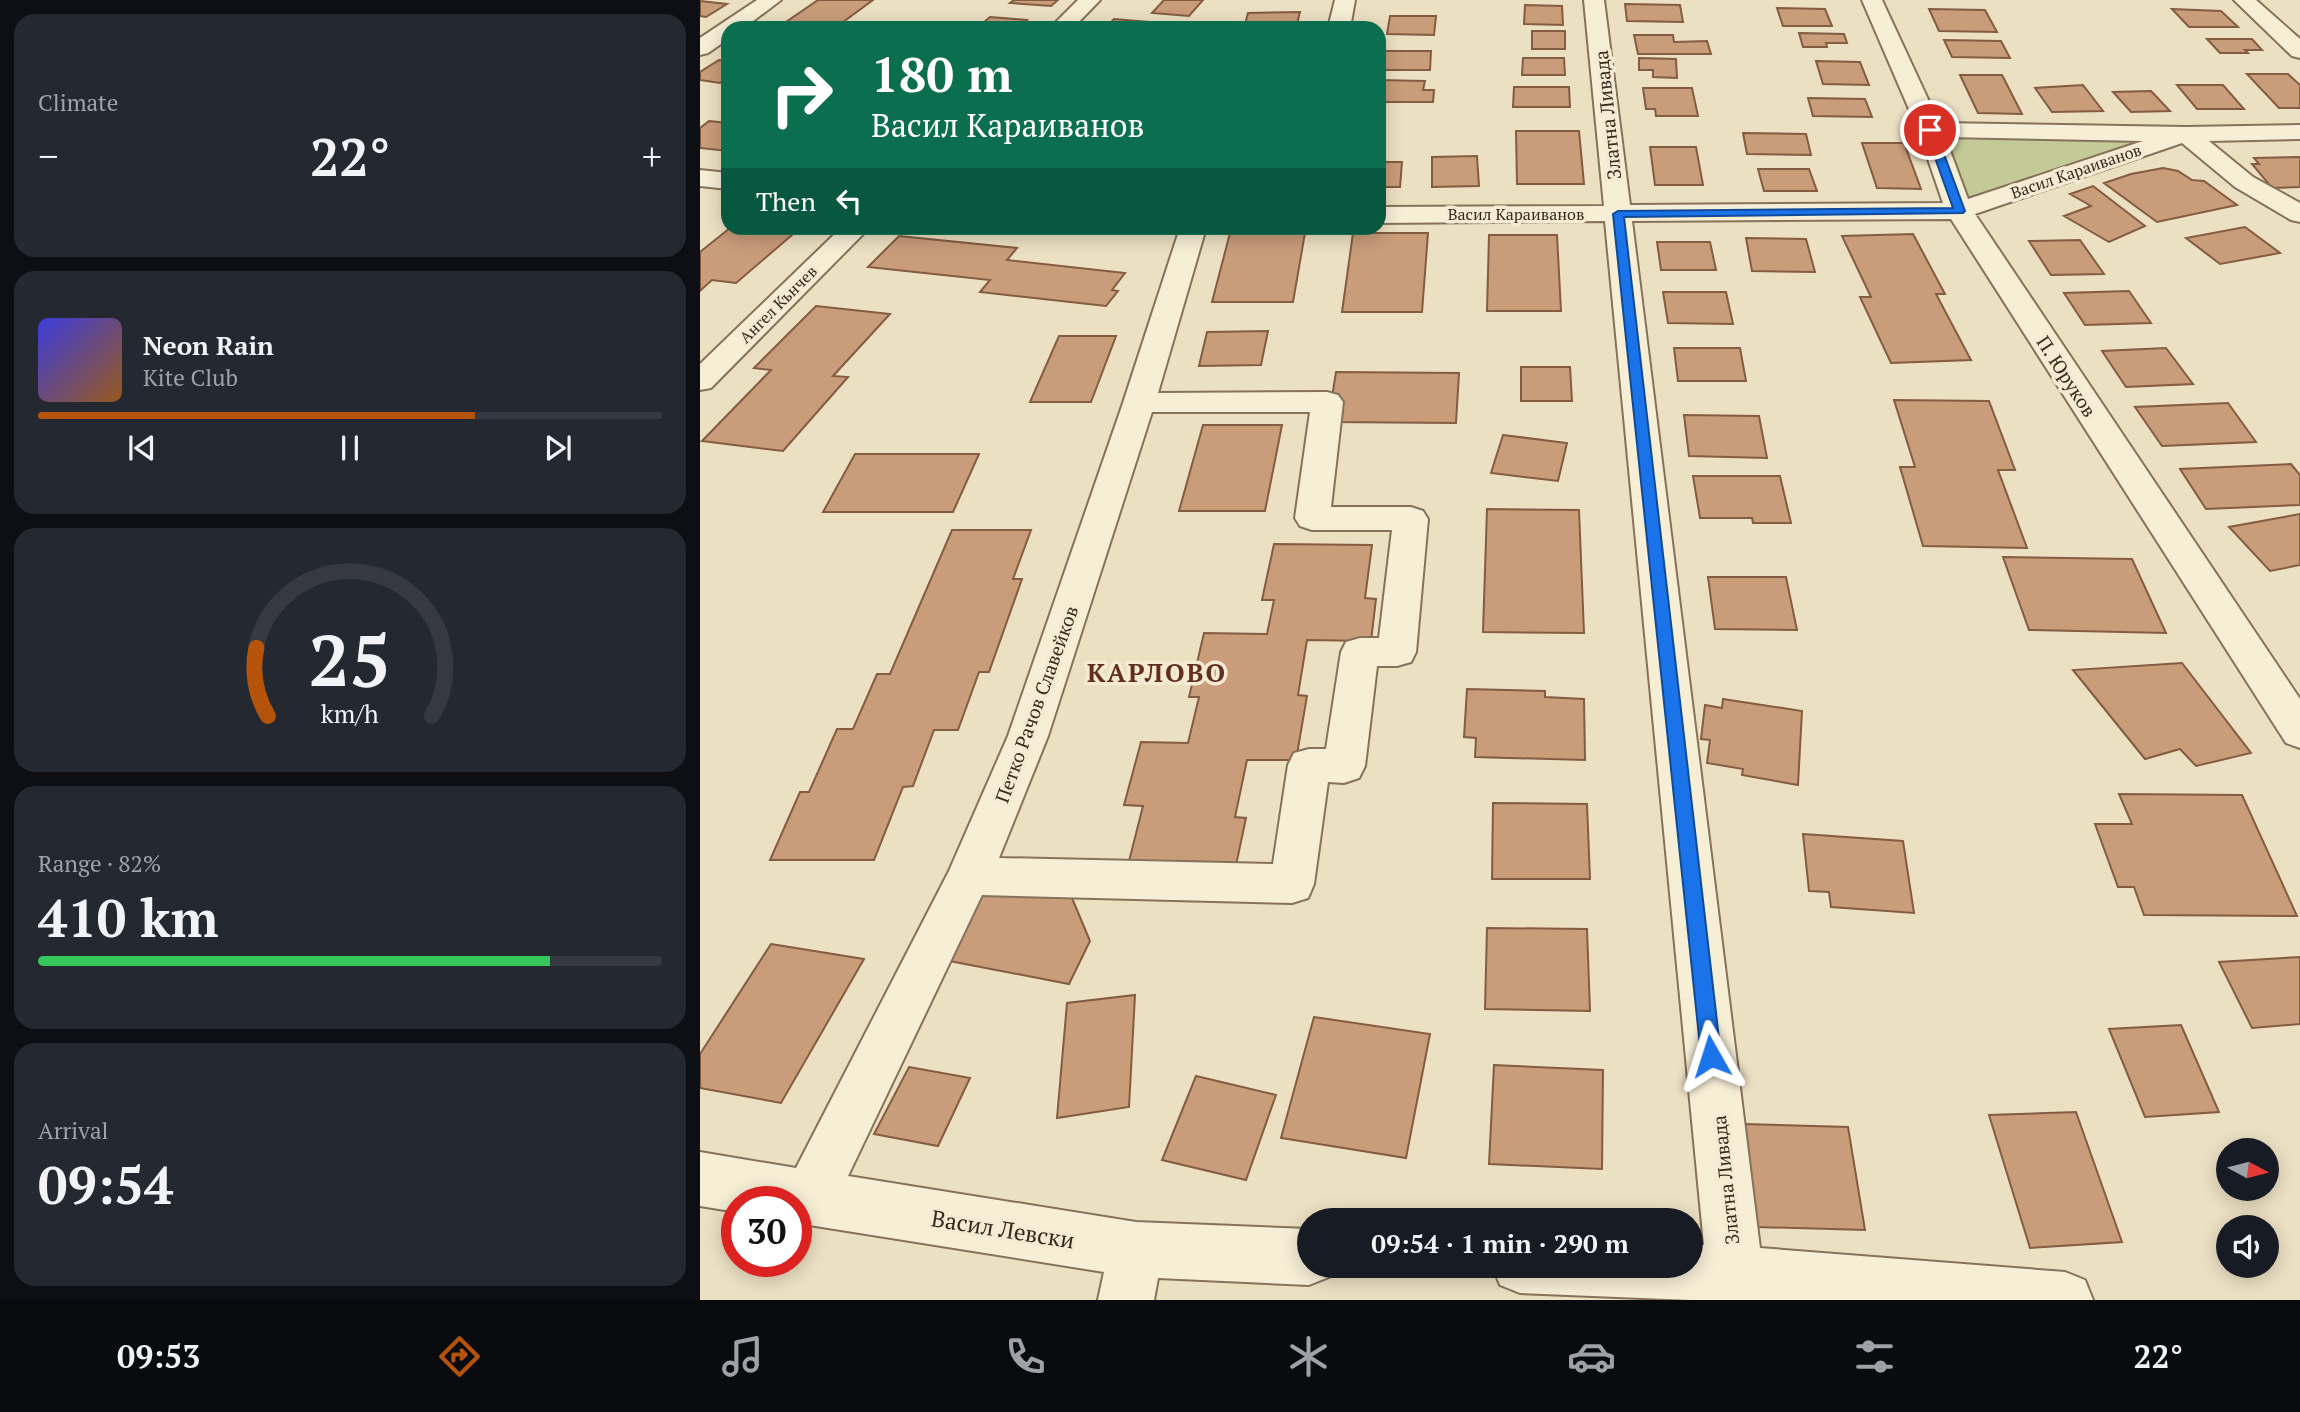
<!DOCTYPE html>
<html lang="en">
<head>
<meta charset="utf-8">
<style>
  body { margin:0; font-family:"PT Serif",serif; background:#242831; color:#f1f3f6; height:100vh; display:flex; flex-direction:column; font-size:26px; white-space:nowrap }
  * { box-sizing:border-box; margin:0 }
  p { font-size:23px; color:#9ea1a6 }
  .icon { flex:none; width:38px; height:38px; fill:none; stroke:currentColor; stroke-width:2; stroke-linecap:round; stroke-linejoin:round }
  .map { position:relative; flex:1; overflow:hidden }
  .panel { display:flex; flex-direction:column; gap:14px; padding:14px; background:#0d0f14; width:700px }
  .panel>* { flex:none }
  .banner { position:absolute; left:21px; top:21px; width:665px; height:214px; border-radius:21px; box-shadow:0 4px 18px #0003; background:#0b6e4f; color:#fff; overflow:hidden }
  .needle { width:46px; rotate:97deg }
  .tools { position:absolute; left:1516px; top:1138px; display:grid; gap:14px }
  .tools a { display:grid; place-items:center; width:63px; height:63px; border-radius:50%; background:#171b24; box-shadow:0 4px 18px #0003; font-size:35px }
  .speed { position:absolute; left:21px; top:1186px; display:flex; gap:14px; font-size:35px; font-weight:700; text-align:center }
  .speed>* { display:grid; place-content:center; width:91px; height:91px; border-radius:50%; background:#171b24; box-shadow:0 4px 18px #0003; line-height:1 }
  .speed .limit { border:10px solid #d22; background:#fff; color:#111 }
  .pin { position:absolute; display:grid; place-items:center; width:60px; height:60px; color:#fff; margin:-30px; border:4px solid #fff; border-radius:50%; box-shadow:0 2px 7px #0007 }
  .me { position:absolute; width:77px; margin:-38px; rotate:354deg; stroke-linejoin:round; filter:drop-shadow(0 0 5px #0008) }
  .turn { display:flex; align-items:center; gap:24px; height:147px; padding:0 35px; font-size:32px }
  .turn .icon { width:91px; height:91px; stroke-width:2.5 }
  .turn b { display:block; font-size:49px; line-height:60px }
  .then { display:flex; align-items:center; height:66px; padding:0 35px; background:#0003; gap:14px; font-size:26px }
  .big { font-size:52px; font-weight:800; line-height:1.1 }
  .panel .tile { flex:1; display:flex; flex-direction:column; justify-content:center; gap:10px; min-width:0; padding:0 24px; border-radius:21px; background:#242831 }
  .panel .dial { align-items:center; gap:0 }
  .dial svg { height:182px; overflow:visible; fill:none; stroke:#363941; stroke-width:7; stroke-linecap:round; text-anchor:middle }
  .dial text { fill:#f1f3f6; stroke:none }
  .song { display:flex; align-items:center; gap:21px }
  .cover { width:84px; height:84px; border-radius:10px; background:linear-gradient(135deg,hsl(240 70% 55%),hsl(30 70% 35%)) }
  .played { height:7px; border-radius:4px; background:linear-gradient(90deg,#b45309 70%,#363941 70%) }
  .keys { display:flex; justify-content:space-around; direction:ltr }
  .heat { display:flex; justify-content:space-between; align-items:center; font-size:38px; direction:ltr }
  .charge { height:10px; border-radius:5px; background:linear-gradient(90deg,#34c759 82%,#363941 0) }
  .trip { position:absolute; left:597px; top:1208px; width:406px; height:70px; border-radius:35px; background:#171b24; box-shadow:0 4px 18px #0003; font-weight:800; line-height:70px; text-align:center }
  .dock { display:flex; height:112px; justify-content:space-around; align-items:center; background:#090b0e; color:#9ea1a6 }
  .dock .icon { width:49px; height:49px }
  .dock .active { color:#b45309 }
  .dock b { font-size:32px; color:#f1f3f6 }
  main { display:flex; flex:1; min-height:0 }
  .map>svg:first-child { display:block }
  .green { fill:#c3ca97 }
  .building { fill:#c99c7a; stroke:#845c41; stroke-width:2 }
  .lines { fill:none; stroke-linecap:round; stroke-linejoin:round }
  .minor-casing { stroke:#86725a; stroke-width:4 }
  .minor { fill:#f7eed6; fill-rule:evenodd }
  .route { fill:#1a73e8; stroke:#114b97; stroke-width:2 }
  .labels { text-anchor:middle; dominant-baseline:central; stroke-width:7; stroke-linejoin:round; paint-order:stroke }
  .far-street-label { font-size:16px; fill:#362a1e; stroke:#f4ebd2 }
  .street-label { font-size:19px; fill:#362a1e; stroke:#f4ebd2 }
  .near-street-label { font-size:23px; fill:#362a1e; stroke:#f4ebd2 }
  .district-label { font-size:26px; font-weight:bold; letter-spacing:2px; fill:#612e1f; stroke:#f4ebd2 }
</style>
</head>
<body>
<main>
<section class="panel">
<div class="tile"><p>Climate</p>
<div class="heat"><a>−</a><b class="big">22°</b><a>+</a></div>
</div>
<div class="tile">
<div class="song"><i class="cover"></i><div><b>Neon Rain</b><p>Kite Club</p></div></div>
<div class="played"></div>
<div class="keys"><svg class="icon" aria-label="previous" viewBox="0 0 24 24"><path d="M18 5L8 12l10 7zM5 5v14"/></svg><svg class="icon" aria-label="pause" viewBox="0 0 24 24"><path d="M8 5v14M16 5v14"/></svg><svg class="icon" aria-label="next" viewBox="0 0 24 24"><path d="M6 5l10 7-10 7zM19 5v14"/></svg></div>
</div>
<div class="tile dial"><svg viewBox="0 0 100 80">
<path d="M14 69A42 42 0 1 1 86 69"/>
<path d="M14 69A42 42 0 0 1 9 39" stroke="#b45309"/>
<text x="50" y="56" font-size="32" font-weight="700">25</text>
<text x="50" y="72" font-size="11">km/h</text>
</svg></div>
<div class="tile"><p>Range · 82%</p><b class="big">410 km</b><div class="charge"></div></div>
<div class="tile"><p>Arrival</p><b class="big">09:54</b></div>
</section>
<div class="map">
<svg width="1600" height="1300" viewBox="0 0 1600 1300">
  <rect width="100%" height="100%" fill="#ece0c3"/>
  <path class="green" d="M1230,130L1486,134L1259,211Z"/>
  <path class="building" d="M118,0H173L135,28L80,26Z
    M314,0H358L351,6L310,3Z
    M464,0H503L489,16L452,13Z
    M0,1L27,4L6,17L0,16Z
    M925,4L980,5L983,22L927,21Z
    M825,5L862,6L863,25L824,24Z
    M1077,8L1125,9L1132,26H1083Z
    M1229,9L1285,10L1297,32L1239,31Z
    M1472,9L1521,11L1538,27H1489Z
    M600,12L596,28H544L548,13Z
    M690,16H736L734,35L687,34Z
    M290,17L327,20L318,28H277Z
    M414,19L462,23L457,28H405Z
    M832,31H865V49H832Z
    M1099,33L1144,34L1147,43H1126L1127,47H1103Z
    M934,35H973L974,42L1007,41L1011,54H938Z
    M1507,39H1552L1562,50H1545L1548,53H1520Z
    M1244,40L1301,41L1310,58L1252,57Z
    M682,51H731L730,70H679Z
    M823,58H864L865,75H822Z
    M939,58L976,59L977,78L953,77V70H939Z
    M19,60L28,61V77L20,83L0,80V72Z
    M1116,61L1160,62L1169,85L1123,84Z
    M1547,74H1588L1600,85V108H1579Z
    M1260,75H1302L1322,114L1278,113Z
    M679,80L725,81L723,90H734L733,102H679Z
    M1383,85L1403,111L1352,112L1335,88Z
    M1477,85H1523L1544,109H1497Z
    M814,87H869L870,107H813Z
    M943,88H992L998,116H956L955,109H946Z
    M1451,91L1470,111L1431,112L1413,92Z
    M1108,98L1165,99L1172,117L1113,116Z
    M9,121L28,123V151L0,148V128Z
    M816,131H879L884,184H817Z
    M1043,133L1106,134L1111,155L1047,154Z
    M1162,143H1204L1221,189L1177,188Z
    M950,147H996L1003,185H955Z
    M777,156L779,186L732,187V157Z
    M1600,157V187L1572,188L1552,164H1559L1554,158Z
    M679,162H702L700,187H679Z
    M1463,168L1478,171L1492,180L1504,181L1537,205L1457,222L1404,183L1431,174Z
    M1058,169H1109L1117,191H1064Z
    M1393,186L1445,226L1409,242L1364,216L1391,206L1370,194Z
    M1545,227L1580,253L1520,264L1486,238Z
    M30,228L99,229L36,283L12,280L0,291V252Z
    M530,233H605L593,302H512Z
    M653,233H728L722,312H642Z
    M1213,234L1245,294H1236L1271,360L1191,363L1160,297H1171L1142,236Z
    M789,235H857L861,311H787Z
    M199,236L317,248L307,260L425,273L412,290L418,291L406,306L280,292L290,280L168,267Z
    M1046,238L1106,239L1115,272L1052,271Z
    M1380,240L1404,274L1351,275L1329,241Z
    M957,242H1010L1016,270H961Z
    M1429,291L1451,323L1385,325L1364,293Z
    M963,292H1026L1033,324L968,323Z
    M116,306L190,314L133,376L148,377L83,451L2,441L71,370L54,368Z
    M568,331L561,365L499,366L507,332Z
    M359,336H416L391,402H330Z
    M974,348H1040L1046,381H978Z
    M1466,348L1493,384L1426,387L1402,351Z
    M821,367H870L872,401H821Z
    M636,372L759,373L756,423L628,422Z
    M1194,400L1289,401L1315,470H1298L1327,548L1223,546L1200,467H1215Z
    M1528,403L1556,442L1462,446L1435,407Z
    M984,415L1059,416L1067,458L989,456Z
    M503,425H582L565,511H479Z
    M803,435L867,443L858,481L791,473Z
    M155,454H279L253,512H123Z
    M1591,464L1600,475V505L1506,509L1480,469Z
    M993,476H1080L1091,523H1053L1052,518H1000Z
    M787,509L879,510L884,633L783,632Z
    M1600,514V565L1570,571L1529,527Z
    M252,530H331L313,579H322L289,672H279L258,730H234L213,786L203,787L174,860H70L100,792H109L137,729H153L177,674H190Z
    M574,544L672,545L665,598L676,599L671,641L607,640L598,695L607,696L596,760H547L535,817L546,818L535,870L427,869L443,806L424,805L441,742L488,743L499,697H489L504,633L567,634L574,600H562Z
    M1303,557L1432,559L1466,633L1329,630Z
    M1008,577H1086L1097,630L1015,629Z
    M1482,663L1551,753L1496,766L1480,749L1445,759L1373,670Z
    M767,689L845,691V697L884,699L885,760L775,757L776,738L764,737Z
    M1023,699L1102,711L1098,785L1042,775L1043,769L1007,763L1010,740L1001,739L1005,705L1022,708Z
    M1419,794L1542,795L1597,916L1444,915L1434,887H1418L1395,824H1432Z
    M793,803L887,804L890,879H792Z
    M1103,834L1203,841L1214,913L1131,907L1129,892L1109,891Z
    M277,885L372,898L390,941L369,984L239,959Z
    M787,928L887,929L890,1011L785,1009Z
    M71,944L164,959L81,1103L0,1088V1054Z
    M1600,957V1024L1552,1028L1519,962Z
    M435,995L429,1107L357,1118L367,1003Z
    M614,1017L730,1034L706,1158L581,1138Z
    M1481,1025L1519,1112L1445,1117L1409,1029Z
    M794,1065L903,1070L902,1169L789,1164Z
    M209,1067L270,1078L238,1146L174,1134Z
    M496,1076L576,1095L546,1180L462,1160Z
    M1376,1112L1422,1242L1330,1248L1289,1115Z
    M1044,1124L1148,1127L1165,1230L1056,1227Z"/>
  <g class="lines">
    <g class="minor-casing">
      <path id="minor" d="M57,0H81L44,28H28V39L8,53L0,55V38Z
        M378,0H400L373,28H350Z
        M635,0H655L650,28H628Z
        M884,0H904L930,205L1243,203L1218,130L1162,0H1182L1239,123L1486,127L1600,125V139L1509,141L1553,177L1600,203V222L1591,220L1535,187L1482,143L1275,214L1600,699V748L1586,743L1251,219L932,221L1060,1248L1365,1272L1385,1280L1393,1300H991L820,1293L800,1285L792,1265H990V1244L1004,1245L905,221L679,223V207L904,206ZM1245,137L1443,141L1268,199Z
        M1534,0H1556L1600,39V58L1592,56Z
        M0,170L28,173V189L0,186Z
        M141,228H169L11,388L0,390V364Z
        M480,228H506L458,393L627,392L638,395L643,402L631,507H711L723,511L728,519L716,652L711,662L697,666H677L665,766L659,778L644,783L628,782L614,884L608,898L592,903L282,895L148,1176L436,1222L609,1229V1265H633L629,1277L609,1285L458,1278L454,1300H398L404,1272L109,1225L96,1221V1202H37V1212L0,1206V1152L96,1168L249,871L308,736L423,403ZM452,412H610L595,518L600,526L612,530H692L679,638H660L646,642L641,652L626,749H609L594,753L588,765L573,864L299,858L348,736Z"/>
    </g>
    <use href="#minor" class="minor"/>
  </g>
  <path class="route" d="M1230,127L1235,130L1265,211L1263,213L924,217L1021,1056L1018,1063L1011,1066L1004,1063L1001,1056L913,214L918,211L1253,208L1225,130Z"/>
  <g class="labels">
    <g class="far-street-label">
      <text transform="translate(1376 171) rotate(-19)">Васил Караиванов</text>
      <text x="816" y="214">Васил Караиванов</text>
      <text transform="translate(78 304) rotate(-45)">Ангел Кънчев</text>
    </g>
    <g class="street-label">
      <text transform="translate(907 115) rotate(-96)">Златна Ливада</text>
      <text transform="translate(1367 376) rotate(57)">П. Юруков</text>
      <text transform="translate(336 704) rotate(-70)">Петко Рачов Славейков</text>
      <text transform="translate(1025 1180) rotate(-96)">Златна Ливада</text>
    </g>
    <g class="near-street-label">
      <text transform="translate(303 1229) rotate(9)">Васил Левски</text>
    </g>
    <g class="district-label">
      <text x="457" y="672">КАРЛОВО</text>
    </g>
  </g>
</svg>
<div class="tools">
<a><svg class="needle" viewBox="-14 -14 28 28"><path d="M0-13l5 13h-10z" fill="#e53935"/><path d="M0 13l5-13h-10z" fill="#9ea1a6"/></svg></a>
<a><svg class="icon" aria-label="sound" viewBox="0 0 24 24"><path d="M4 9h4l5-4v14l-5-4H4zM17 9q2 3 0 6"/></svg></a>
</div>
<div class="speed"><div class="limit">30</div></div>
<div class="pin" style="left:1230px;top:130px;background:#d93025"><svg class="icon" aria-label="arrive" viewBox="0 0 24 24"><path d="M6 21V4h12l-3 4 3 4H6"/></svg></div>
<svg class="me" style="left:1011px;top:1056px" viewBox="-20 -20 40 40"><path d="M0-17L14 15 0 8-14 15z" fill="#1a73e8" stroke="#fff" stroke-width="4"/></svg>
<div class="trip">09:54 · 1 min · 290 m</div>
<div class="banner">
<div class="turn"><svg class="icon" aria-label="right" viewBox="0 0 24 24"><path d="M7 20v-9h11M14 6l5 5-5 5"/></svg><div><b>180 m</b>Васил Караиванов</div></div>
<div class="then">Then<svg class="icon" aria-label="left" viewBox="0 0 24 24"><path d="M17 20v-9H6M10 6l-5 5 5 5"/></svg></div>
</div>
</div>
</main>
<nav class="dock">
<b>09:53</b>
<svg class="icon active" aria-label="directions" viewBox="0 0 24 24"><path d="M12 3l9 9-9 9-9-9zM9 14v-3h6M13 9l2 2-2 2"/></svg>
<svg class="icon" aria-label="music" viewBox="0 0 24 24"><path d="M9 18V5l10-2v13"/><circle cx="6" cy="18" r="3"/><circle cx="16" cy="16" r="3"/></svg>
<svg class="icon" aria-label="phone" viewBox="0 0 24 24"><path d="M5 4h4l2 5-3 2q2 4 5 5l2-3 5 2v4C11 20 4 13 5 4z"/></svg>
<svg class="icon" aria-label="climate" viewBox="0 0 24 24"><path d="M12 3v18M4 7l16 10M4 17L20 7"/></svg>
<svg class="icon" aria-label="car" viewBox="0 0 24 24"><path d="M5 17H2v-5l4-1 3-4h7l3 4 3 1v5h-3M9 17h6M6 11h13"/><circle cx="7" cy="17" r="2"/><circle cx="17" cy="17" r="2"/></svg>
<svg class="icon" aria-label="filters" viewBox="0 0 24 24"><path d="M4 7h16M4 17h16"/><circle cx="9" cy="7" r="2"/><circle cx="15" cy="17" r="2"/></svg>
<b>22°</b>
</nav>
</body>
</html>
